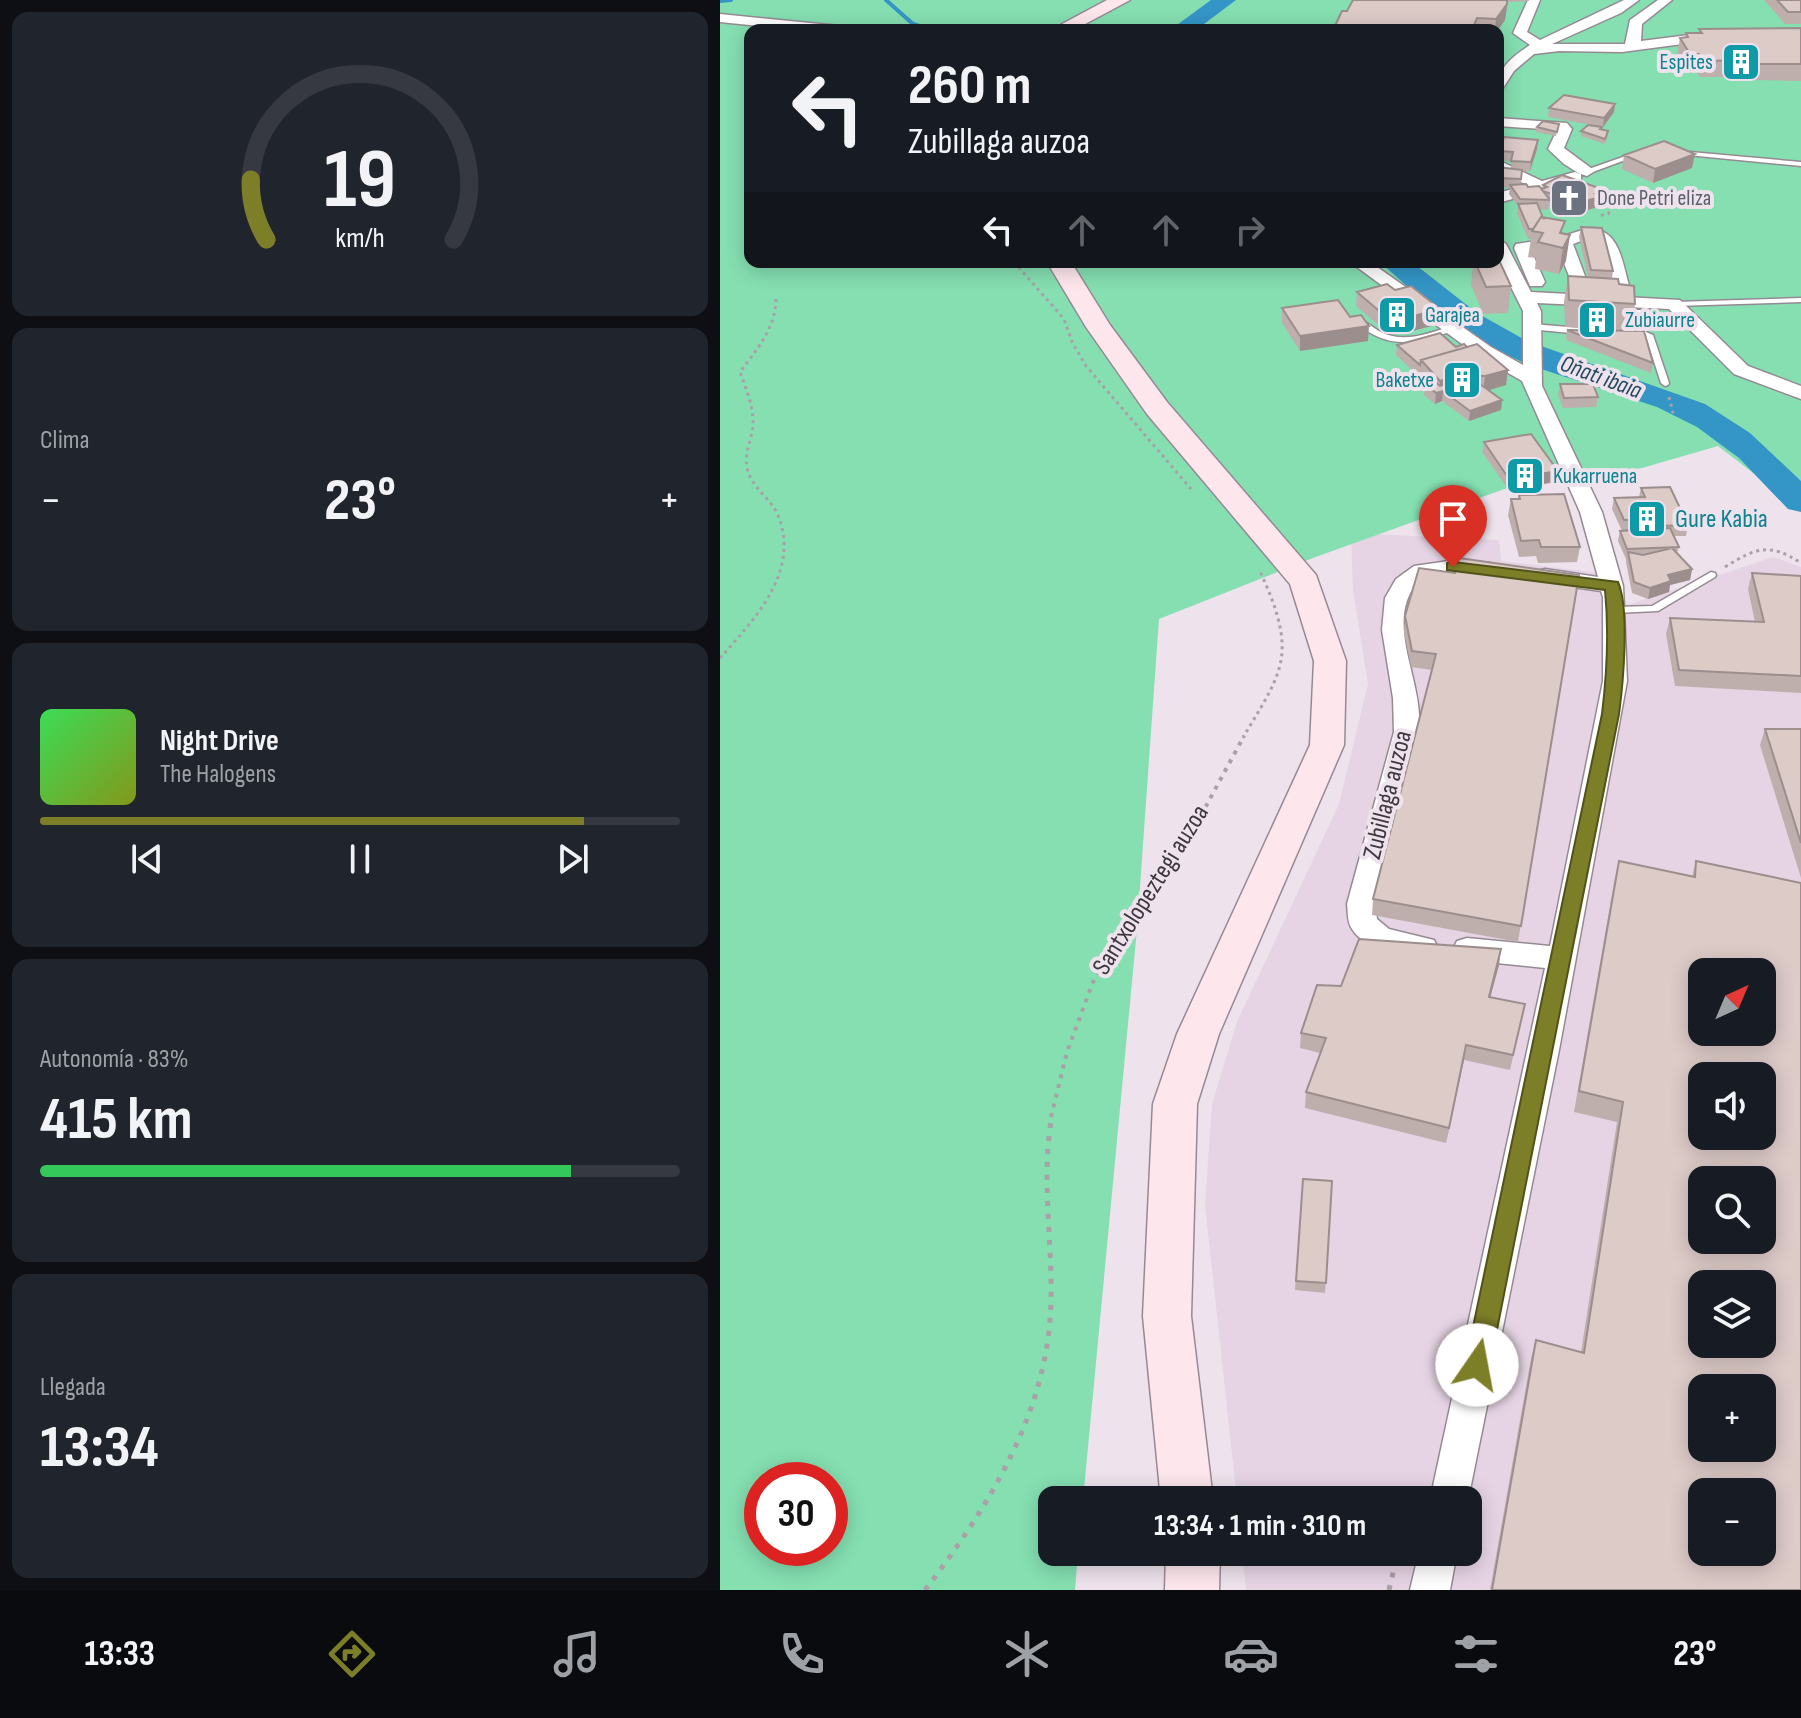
<!DOCTYPE html>
<html lang="es">
<head>
<meta charset="utf-8">
<style>
  body { margin:0; font-family:"Sofia Sans Condensed",sans-serif; background:#20242c; color:#f1f3f6; height:100vh; display:flex; flex-direction:column; font-size:30px; white-space:nowrap }
  * { box-sizing:border-box; margin:0 }
  p { font-size:26px; color:#9ea1a6 }
  .icon { flex:none; width:44px; height:44px; fill:none; stroke:currentColor; stroke-width:2; stroke-linecap:round; stroke-linejoin:round }
  .map { position:relative; flex:1; overflow:hidden }
  .side { display:flex; flex-direction:column; gap:12px; padding:12px; background:#0d0f14; width:720px }
  .side>* { flex:none }
  .guide { position:absolute; left:24px; top:24px; width:760px; height:244px; border-radius:16px; box-shadow:0 4px 20px #0003; background:#171b24; color:#f1f3f6; overflow:hidden }
  .needle { width:52px; rotate:44deg }
  .controls { position:absolute; left:968px; top:958px; display:grid; gap:16px }
  .controls a { display:grid; place-items:center; width:88px; height:88px; border-radius:16px; background:#171b24; box-shadow:0 4px 20px #0003; font-size:40px }
  .speed { position:absolute; left:24px; top:1462px; display:flex; gap:16px; font-size:40px; font-weight:700; text-align:center }
  .speed>* { display:grid; place-content:center; width:104px; height:104px; border-radius:50%; background:#171b24; box-shadow:0 4px 20px #0003; line-height:1 }
  .speed .limit { border:12px solid #d22; background:#fff; color:#111 }
  .pin { position:absolute; display:grid; place-items:center; width:68px; height:68px; color:#fff; margin:-82px -34px; border-radius:50% 50% 50% 0; rotate:-45deg; box-shadow:0 0 8px #0007 }
  .pin .icon { rotate:45deg }
  .me { position:absolute; width:88px; margin:-44px; rotate:12deg; stroke-linejoin:round; filter:drop-shadow(0 0 6px #0008) }
  .turn { display:flex; align-items:center; gap:28px; height:168px; padding:0 32px; font-size:36px }
  .turn .icon { width:104px; height:104px; stroke-width:2.5 }
  .turn b { display:block; font-size:56px; line-height:68px }
  .lanes { display:flex; align-items:center; height:76px; padding:0 32px; background:#0003; justify-content:center; gap:40px; direction:ltr }
  .lanes .off { opacity:.35 }
  .big { font-size:60px; font-weight:700; line-height:1.1 }
  .side .card { flex:1; display:flex; flex-direction:column; justify-content:center; gap:12px; min-width:0; padding:0 28px; border-radius:16px; background:#20242c }
  .side .dial { align-items:center; gap:0 }
  .dial svg { height:208px; overflow:visible; fill:none; stroke:#363941; stroke-width:7; stroke-linecap:round; text-anchor:middle }
  .dial text { fill:#f1f3f6; stroke:none }
  .song { display:flex; align-items:center; gap:24px }
  .cover { width:96px; height:96px; border-radius:12px; background:linear-gradient(135deg,hsl(130 70% 55%),hsl(70 70% 35%)) }
  .played { height:8px; border-radius:4px; background:linear-gradient(90deg,#7d7f28 85%,#363941 85%) }
  .keys { display:flex; justify-content:space-around; direction:ltr }
  .heat { display:flex; justify-content:space-between; align-items:center; font-size:44px; direction:ltr }
  .charge { height:12px; border-radius:6px; background:linear-gradient(90deg,#34c759 83%,#363941 0) }
  .trip { position:absolute; left:318px; top:1486px; width:444px; height:80px; border-radius:16px; background:#171b24; box-shadow:0 4px 20px #0003; font-weight:700; line-height:80px; text-align:center }
  .menu { display:flex; height:128px; justify-content:space-around; align-items:center; background:#090b0e; color:#9ea1a6 }
  .menu .icon { width:56px; height:56px }
  .menu .on { color:#7d7f28 }
  .menu b { font-size:36px; color:#f1f3f6 }
  main { display:flex; flex:1; min-height:0 }
  .map>svg:first-child { display:block }
  .built { fill:#e6d4e4; fill-rule:evenodd }
  .green { fill:#85dfb1; fill-rule:evenodd }
  .lines { fill:none; stroke-linecap:round; stroke-linejoin:round }
  .stream { stroke:#3496c7; stroke-width:4 }
  .river { fill:#3496c7; fill-rule:evenodd }
  .service-casing { stroke:#958a94; stroke-width:3 }
  .pedestrian-casing { stroke:#958a94; stroke-width:3 }
  .minor-casing { stroke:#958a94; stroke-width:3 }
  .secondary-casing { stroke:#958a94; stroke-width:3 }
  .path-far2 { stroke:#a9a0a8; stroke-width:3; stroke-dasharray:3 4; stroke-linecap:butt }
  .path-far1 { stroke:#a9a0a8; stroke-width:4; stroke-dasharray:4 6; stroke-linecap:butt }
  .path { stroke:#a9a0a8; stroke-width:5; stroke-dasharray:5 8; stroke-linecap:butt }
  .service { fill:#fff; fill-rule:evenodd }
  .pedestrian { fill:#fff; fill-rule:evenodd }
  .minor { fill:#fff; fill-rule:evenodd }
  .secondary { fill:#fde7ed; fill-rule:evenodd }
  .wall { fill:#beafac }
  .shaded-wall { fill:#9b8e8c }
  .building { fill:#ddcbc8; stroke:#9b8e8c; stroke-width:2; fill-rule:evenodd }
  .route { fill:#7d7f28; stroke:#51531a; stroke-width:2 }
  .labels { text-anchor:middle; dominant-baseline:central; stroke-width:8; stroke-linejoin:round; paint-order:stroke }
  .far-culture-label { font-size:22px; fill:#0d838f; stroke:#eee2ed; text-anchor:start }
  .far-worship-label { font-size:22px; fill:#5b616d; stroke:#eee2ed; text-anchor:start }
  .far-water-label { font-size:24px; font-style:italic; fill:#21495f; stroke:#eee2ed }
  .culture-label { font-size:26px; fill:#0d838f; stroke:#eee2ed; text-anchor:start }
  .street-label { font-size:26px; fill:#3d383d; stroke:#eee2ed }
</style>
</head>
<body>
<main>
<section class="side">
<div class="card dial"><svg viewBox="0 0 100 80">
<path d="M14 69A42 42 0 1 1 86 69"/>
<path d="M14 69A42 42 0 0 1 8 46" stroke="#7d7f28"/>
<text x="50" y="56" font-size="32" font-weight="700">19</text>
<text x="50" y="72" font-size="11">km/h</text>
</svg></div>
<div class="card"><p>Clima</p>
<div class="heat"><a>−</a><b class="big">23°</b><a>+</a></div>
</div>
<div class="card">
<div class="song"><i class="cover"></i><div><b>Night Drive</b><p>The Halogens</p></div></div>
<div class="played"></div>
<div class="keys"><svg class="icon" aria-label="previous" viewBox="0 0 24 24"><path d="M18 5L8 12l10 7zM5 5v14"/></svg><svg class="icon" aria-label="pause" viewBox="0 0 24 24"><path d="M8 5v14M16 5v14"/></svg><svg class="icon" aria-label="next" viewBox="0 0 24 24"><path d="M6 5l10 7-10 7zM19 5v14"/></svg></div>
</div>
<div class="card"><p>Autonomía · 83%</p><b class="big">415 km</b><div class="charge"></div></div>
<div class="card"><p>Llegada</p><b class="big">13:34</b></div>
</section>
<div class="map">
<svg width="1081" height="1590" viewBox="0 0 1081 1590">
  <rect width="100%" height="100%" fill="#eee2ed"/>
  <path class="built" d="M631,533L779,540L781,561L898,575L907,605L1053,557L1081,567V1590H526L522,1552H748V1500H517L485,1205L492,1104L517,1022L619,804L648,684L633,590ZM982,972H1042V1032H982ZM982,1076H1042V1136H982ZM982,1180H1042V1240H982ZM982,1284H1042V1344H982ZM982,1388H1042V1448H982ZM982,1492H1042V1552H982Z"/>
  <path class="green" d="M0,0H1081V510L998,446L922,468L790,487L593,558L439,619L417,929L363,1500H332V1552H358L355,1590H0ZM30,30H778V262H30ZM42,1480H110V1548H42Z"/>
  <g class="lines">
    <path class="stream" d="M166,0L193,24L212,30
      M0,1L11,0"/>
    <path class="river" d="M491,0H516L476,30H450Z
      M660,262H692L757,313L807,341L985,404L1030,433L1081,481V512L1068,509L1019,458L977,427L937,407L809,365L761,343L710,307Z"/>
    <g class="service-casing">
      <path id="service" d="M959,151L1081,162V166L957,154L955,153Z
        M917,152L921,154L919,155L870,173L863,171Z
        M1081,298V302L954,306L950,304L954,302Z
        M916,310H922L926,332L933,335L949,383L948,385L945,386L941,383L926,337H911L907,334L911,331L917,332Z
        M632,317C643,318 651,327 661,332C684,344 709,333 732,326L736,329C729,333 720,335 712,337C677,347 661,342 632,321Z
        M812,324L861,328L865,331L861,334L809,329V325Z
        M991,572L995,573L996,575L995,577L938,611L895,613L890,610L895,607L932,606Z"/>
    </g>
    <g class="pedestrian-casing">
      <path id="pedestrian" d="M778,160L826,183L828,186L822,190L790,178L778,169Z"/>
    </g>
    <g class="minor-casing">
      <path id="minor" d="M808,0H820L807,32L820,40L904,0H919L901,13L832,44H905L910,20L938,0H952L922,24L921,41L993,32L1000,36L993,40L902,52L839,51L814,54L794,71L783,88L778,89C778,67 792,57 810,45L793,33Z
        M0,14L120,26L127,30H80L0,22Z
        M778,118L847,123L852,129L844,148L875,171L867,176L861,174V180L778,203V193L855,172L860,174L844,164L828,149L837,130L778,126Z
        M869,228C901,230 902,263 910,289L907,293L855,291L838,248L811,250L825,282L822,286H810L794,248L796,244L837,238ZM869,238L878,241L891,283L868,284L853,244Z
        M778,239L786,244L811,292L960,300L1028,366L1081,386V399L1014,374L949,309L817,303L821,311L822,386L882,512L903,586L907,681L839,1050L748,1500H710L825,968L747,960L737,957L733,949L737,941L747,938L830,946L883,681V597L881,591L825,583L817,581L814,576L817,571L825,569L878,577L860,512L802,381L757,355L630,262H650L771,347L803,365V311L778,261Z
        M736,560L770,563L781,570C766,590 714,555 692,590C670,626 698,676 699,715C700,739 691,763 685,786C674,825 665,865 655,904L657,919L669,929L714,940L718,948L714,956C692,963 645,950 632,929C627,922 628,912 627,904L674,732L673,698L662,630L665,598L676,579L694,566Z
        M699,1552H737L730,1590H690Z"/>
    </g>
    <g class="secondary-casing">
      <path id="secondary" d="M387,0H410L354,30H331Z
        M327,262H351L390,325L447,402L596,575L626,661L624,745L499,1034L477,1104L471,1316L493,1500H441L423,1316L433,1104L457,1034L590,745L594,661L570,584L427,414L366,327Z
        M446,1552H500L499,1590H445Z"/>
    </g>
    <path class="path-far2" d="M874,193L892,207L888,214L878,216
      M294,262L344,319L352,342L366,366L471,489
      M949,397L954,417
      M1005,567C1036,548 1049,542 1081,563
      M0,658C35,619 82,570 57,513C49,497 31,487 27,468C24,453 32,439 33,425C34,407 26,389 20,372C37,349 56,328 56,298
      M523,738C535,716 554,690 560,665C568,633 552,598 539,569"/>
    <path class="path-far1" d="M331,1117L347,1052L373,982L397,941L466,843L524,736"/>
    <path class="path" d="M205,1590C270,1505 330,1409 331,1298C332,1236 321,1176 332,1115
      M669,1590L678,1552"/>
    <use href="#service" class="service"/>
    <use href="#pedestrian" class="pedestrian"/>
    <use href="#minor" class="minor"/>
    <use href="#secondary" class="secondary"/>
  </g>
  <path class="wall" d="M633,0H809V1L788,2L785,20L778,30H613L627,11Z
    M1044,0H1081V24H1065Z
    M1081,28V81L1032,80L1029,77H980L975,70H967L957,54L960,38L965,37L966,33H979V29Z
    M895,104L894,112L883,127L828,117L829,108Z
    M839,124L836,136L816,132L817,127Z
    M861,131L888,135L885,144L861,136Z
    M817,149L810,171H802L801,184L822,189L823,185L877,196L878,207L857,213L829,203L828,210L819,209L823,218L844,233L846,261L839,274L815,269L816,258L808,257L811,239H808L797,213L798,206L789,194L790,188L778,187V167L791,169V161L779,160L780,151Z
    M904,155L972,168L933,183L902,169Z
    M861,227L893,271L892,278L915,304L911,330L933,363L931,373L846,340L847,330H893L845,327L844,302L848,276L868,277L859,237Z
    M753,262H778L791,286L788,313L763,314L751,285Z
    M637,292L719,324L685,333L678,327L664,330L636,306Z
    M562,308L648,341L580,351L562,323Z
    M677,345L747,347L788,370L786,385L769,390L782,400L781,410L749,421L722,401L715,404L704,395L705,384H707L676,355Z
    M840,384L878,397L876,407L843,408L838,395Z
    M764,442L838,471L836,482L788,489L762,452Z
    M921,488L968,525L966,536H954L959,547L957,553L972,569L970,580L950,585L949,592L928,599L912,593L906,562V559L898,541L900,531H902L892,509L894,498L919,497Z
    M799,495L860,547L857,562L818,563L816,556L799,557L788,515L791,499H798Z
    M735,573L859,575L798,942L652,915L653,899L712,670L691,667L684,632L685,616Z
    M1032,573L1081,576V693L955,686L946,634L950,618L1035,622L1028,589Z
    M1045,729H1081V878L1040,745Z
    M899,861L972,877L976,861L1081,1590H770L811,1358L816,1340L861,1352L897,1122L854,1112L894,883Z
    M779,965L770,997L805,1004L790,1070L744,1060L726,1143L585,1108L586,1092L600,1053L580,1048L581,1033L621,986Z
    M583,1179L612,1181L605,1293L575,1290Z"/>
  <path class="shaded-wall" d="M788,0L785,20L778,30H775L776,19Z
    M895,104L894,112L883,127L884,118Z
    M818,140L817,149L810,171L811,162Z
    M975,154L972,168L933,183L935,169Z
    M878,193L877,198L880,197L878,207L857,213L858,203Z
    M850,235L846,261L839,274L843,248Z
    M720,309L719,324L685,333L686,318Z
    M679,312L678,327L664,330L665,316Z
    M649,326L648,341L580,351V336Z
    M788,370L786,385L763,392L765,376Z
    M738,375L737,390L723,391L722,401L715,404L716,393L719,392L720,381Z
    M782,400L781,410L749,421L750,411Z
    M838,471L836,482L788,489L789,479Z
    M972,569L970,580L950,585L949,592L928,599L930,588L948,575Z
    M781,949L779,965L766,1013L769,997Z
    M746,1045L744,1060L726,1143L729,1128Z"/>
  <path class="building" d="M633,0H787V4L776,19L757,18L752,30H613L622,11H627Z
    M1057,0H1081V12H1068Z
    M1081,28V64H1036L1033,60L983,61L979,54H970L960,38L968,37L966,33H982L979,29Z
    M844,95L895,104L884,118L829,108Z
    M823,121L839,124L837,132L817,127Z
    M868,125L882,127L880,129L888,131L885,139L861,131Z
    M784,137L818,140L811,162L791,161L793,152L780,151Z
    M944,141L975,154L935,169L904,155Z
    M778,167L802,170L801,179L778,178Z
    M842,175L876,187L878,193L875,194L880,197L858,203L823,191L830,200L800,199L790,185L806,184L808,187L819,186L822,189L827,187L823,185Z
    M817,203L823,218L821,217L813,229H809L798,204Z
    M821,217L845,221L840,233L850,235L843,248L818,242L823,233L812,231Z
    M861,227L882,228L893,271L871,270Z
    M778,258L791,286L766,287L755,262H778Z
    M848,276L898,279L899,284L914,286L915,304L849,300Z
    M667,284L675,290L691,286L720,309L686,318L679,312L665,316L637,292Z
    M618,300L630,317L641,315L649,326L580,336L562,308Z
    M847,330L924,331L933,363Z
    M720,333L736,347L744,344L747,347L701,360L700,365L677,345Z
    M757,344L788,370L765,376L738,375L720,381L701,360Z
    M738,380L746,386L757,382L782,400L750,411L723,391L716,393L705,384L714,381L720,386Z
    M840,384H873L878,397L844,398Z
    M811,434L838,471L789,479L764,442Z
    M950,487L968,525L938,526L934,519L904,520L894,498L925,497L921,488Z
    M844,494L860,547H821L819,540L801,541L791,499H800L799,495Z
    M950,528L959,547L907,549L900,531Z
    M952,548L972,569L948,575L951,581L930,588L914,582L908,552L923,555Z
    M739,558L859,575L801,926L653,899L716,654L692,651L685,616L699,568L735,573Z
    M1032,573L1081,576V676L959,670L950,618L1044,622Z
    M1045,729H1081V843Z
    M899,861L975,877L976,861L1081,883V1590H772L816,1340L864,1353L903,1102L859,1091ZM982,972H1042V1032H982ZM982,1076H1042V1136H982ZM982,1180H1042V1240H982ZM982,1284H1042V1344H982ZM982,1388H1042V1448H982ZM982,1492H1042V1552H982Z
    M639,939L781,949L769,997L805,1004L793,1055L746,1045L729,1128L586,1092L606,1038L581,1033L597,985L621,986Z
    M583,1179L612,1181L606,1283L576,1281Z"/>
  <path class="route" d="M733,562L898,582C910,609 903,684 899,714L770,1365L766,1373L757,1377L749,1373L745,1365L882,714C887,673 889,631 885,590L727,570V563Z"/>
  <defs>
    <g id="building-square" transform="scale(2)"><rect x="-9" y="-9" width="18" height="18" rx="4" fill="#0f9aa8" stroke="#eee2ed"/><path d="M-4-6H4V6H1V3H-1V6H-4ZM-2.5-4.3h1.7v1.8h-1.7ZM.8-4.3h1.7v1.8H.8ZM-2.5-1h1.7V.8h-1.7ZM.8-1h1.7V.8H.8Z" fill="#fff"/></g>
    <g id="church-square" transform="scale(2)"><rect x="-9" y="-9" width="18" height="18" rx="4" fill="#6b7280" stroke="#eee2ed"/><path d="M-1.2-6h2.4v3.5h3.3v2.4h-3.3V6h-2.4V-.1h-3.3v-2.4h3.3Z" fill="#fff"/></g>
  </defs>
  <g fill-rule="evenodd">
    <use href="#building-square" x="1021" y="62"/>
    <use href="#church-square" x="849" y="198"/>
    <use href="#building-square" x="677" y="315"/>
    <use href="#building-square" x="877" y="320"/>
    <use href="#building-square" x="742" y="380"/>
    <use href="#building-square" x="805" y="476"/>
    <use href="#building-square" x="927" y="519"/>
  </g>
  <g class="labels">
    <g class="far-culture-label">
      <text x="993" y="62" text-anchor="end">Espites</text>
      <text x="705" y="315">Garajea</text>
      <text x="905" y="320">Zubiaurre</text>
      <text x="714" y="380" text-anchor="end">Baketxe</text>
      <text x="833" y="476">Kukarruena</text>
    </g>
    <g class="far-worship-label">
      <text x="877" y="198">Done Petri eliza</text>
    </g>
    <g class="far-water-label">
      <text transform="translate(881 377) rotate(20)">Oñati ibaia</text>
    </g>
    <g class="culture-label">
      <text x="955" y="519">Gure Kabia</text>
    </g>
    <g class="street-label">
      <text transform="translate(668 795) rotate(-76)">Zubillaga auzoa</text>
      <text transform="translate(431 890) rotate(-58)">Santxolopeztegi auzoa</text>
    </g>
  </g>
</svg>
<div class="controls">
<a><svg class="needle" viewBox="-14 -14 28 28"><path d="M0-13l5 13h-10z" fill="#e53935"/><path d="M0 13l5-13h-10z" fill="#9ea1a6"/></svg></a>
<a><svg class="icon" aria-label="sound" viewBox="0 0 24 24"><path d="M4 9h4l5-4v14l-5-4H4zM17 9q2 3 0 6"/></svg></a>
<a><svg class="icon" aria-label="search" viewBox="0 0 24 24"><circle cx="10" cy="10" r="6"/><path d="M15 15l6 6"/></svg></a>
<a><svg class="icon" aria-label="layers" viewBox="0 0 24 24"><path d="M12 4l9 5-9 5-9-5zM3 14l9 5 9-5"/></svg></a>
<a>+</a>
<a>−</a>
</div>
<div class="speed"><div class="limit">30</div></div>
<div class="pin" style="left:733px;top:567px;background:#d93025"><svg class="icon" aria-label="arrive" viewBox="0 0 24 24"><path d="M6 21V4h12l-3 4 3 4H6"/></svg></div>
<svg class="me" style="left:757px;top:1365px" viewBox="-20 -20 40 40"><circle r="19" fill="#fff"/><path d="M0-13L10 11 0 6-10 11z" fill="#7d7f28"/></svg>
<div class="trip">13:34 · 1 min · 310 m</div>
<div class="guide">
<div class="turn"><svg class="icon" aria-label="left" viewBox="0 0 24 24"><path d="M17 20v-9H6M10 6l-5 5 5 5"/></svg><div><b>260 m</b>Zubillaga auzoa</div></div>
<div class="lanes"><svg class="icon" aria-label="left" viewBox="0 0 24 24"><path d="M17 20v-9H6M10 6l-5 5 5 5"/></svg><svg class="icon off" aria-label="ahead" viewBox="0 0 24 24"><path d="M12 20V5M6 11l6-6 6 6"/></svg><svg class="icon off" aria-label="ahead" viewBox="0 0 24 24"><path d="M12 20V5M6 11l6-6 6 6"/></svg><svg class="icon off" aria-label="right" viewBox="0 0 24 24"><path d="M7 20v-9h11M14 6l5 5-5 5"/></svg></div>
</div>
</div>
</main>
<nav class="menu">
<b>13:33</b>
<svg class="icon on" aria-label="directions" viewBox="0 0 24 24"><path d="M12 3l9 9-9 9-9-9zM9 14v-3h6M13 9l2 2-2 2"/></svg>
<svg class="icon" aria-label="music" viewBox="0 0 24 24"><path d="M9 18V5l10-2v13"/><circle cx="6" cy="18" r="3"/><circle cx="16" cy="16" r="3"/></svg>
<svg class="icon" aria-label="phone" viewBox="0 0 24 24"><path d="M5 4h4l2 5-3 2q2 4 5 5l2-3 5 2v4C11 20 4 13 5 4z"/></svg>
<svg class="icon" aria-label="climate" viewBox="0 0 24 24"><path d="M12 3v18M4 7l16 10M4 17L20 7"/></svg>
<svg class="icon" aria-label="car" viewBox="0 0 24 24"><path d="M5 17H2v-5l4-1 3-4h7l3 4 3 1v5h-3M9 17h6M6 11h13"/><circle cx="7" cy="17" r="2"/><circle cx="17" cy="17" r="2"/></svg>
<svg class="icon" aria-label="filters" viewBox="0 0 24 24"><path d="M4 7h16M4 17h16"/><circle cx="9" cy="7" r="2"/><circle cx="15" cy="17" r="2"/></svg>
<b>23°</b>
</nav>
</body>
</html>
